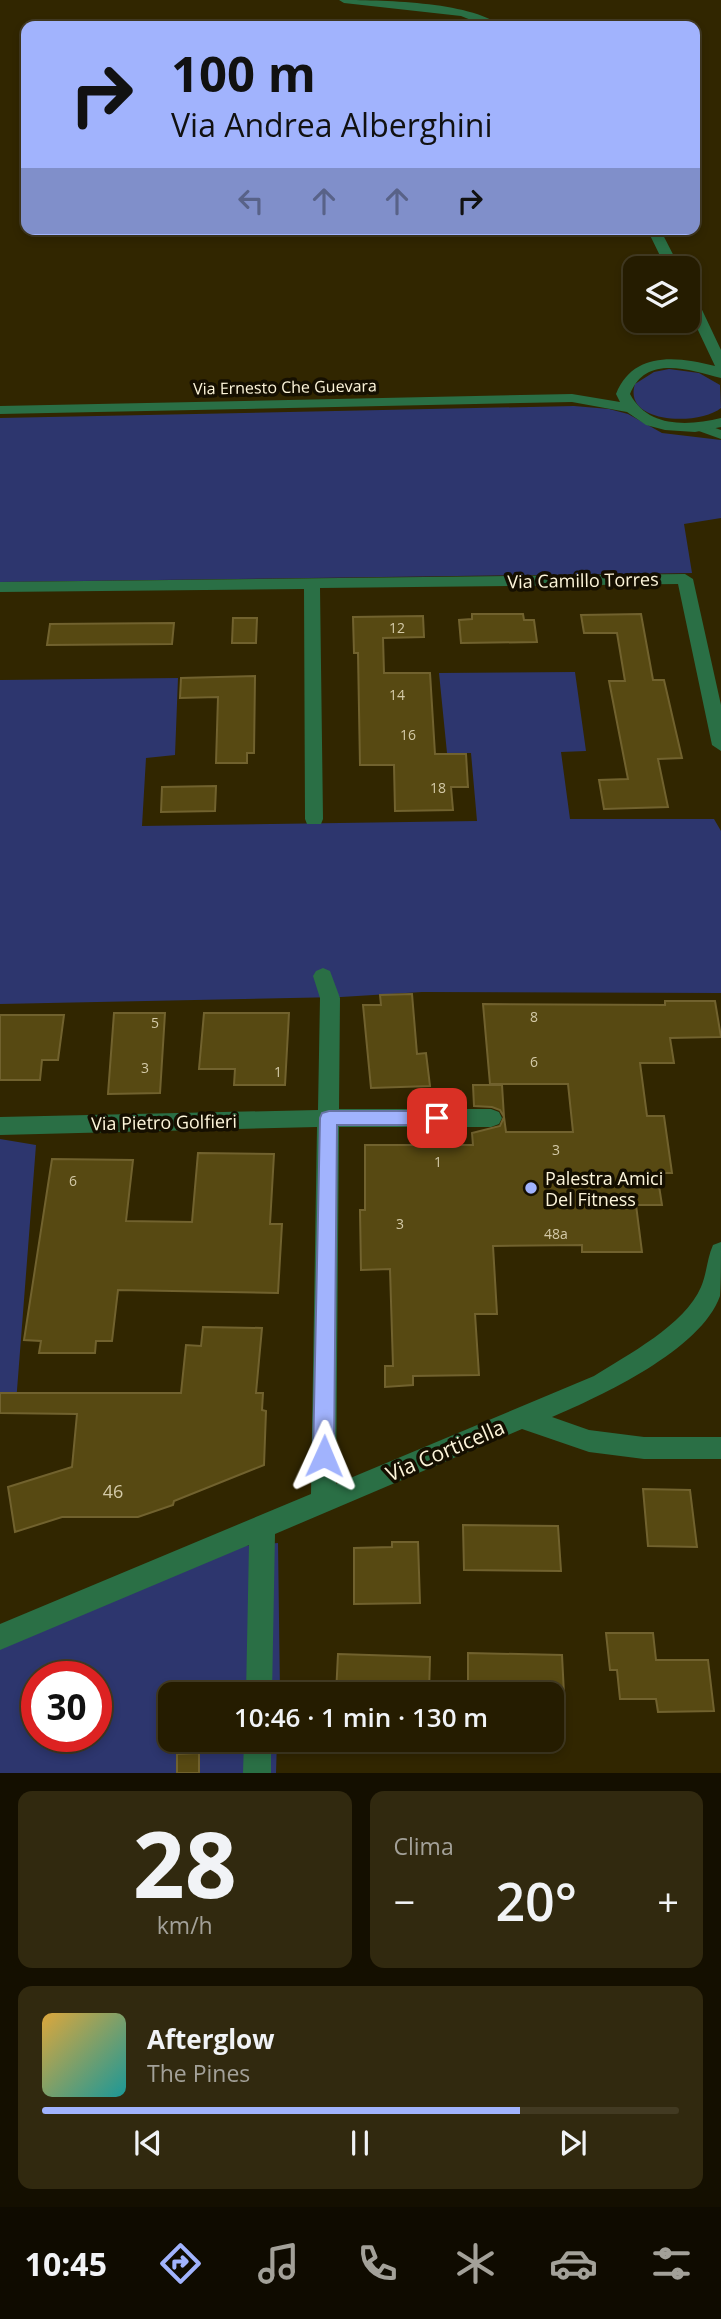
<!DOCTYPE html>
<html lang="it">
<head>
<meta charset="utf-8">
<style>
  body { margin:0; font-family:"Open Sans",sans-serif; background:#31290f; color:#f1f3f6; height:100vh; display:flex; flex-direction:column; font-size:26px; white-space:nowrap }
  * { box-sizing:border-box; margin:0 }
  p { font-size:23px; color:#a3a199 }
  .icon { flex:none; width:38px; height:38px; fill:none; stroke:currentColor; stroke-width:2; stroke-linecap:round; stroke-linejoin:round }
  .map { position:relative; height:1773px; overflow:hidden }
  .side { display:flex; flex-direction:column; gap:18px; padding:18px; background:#140f00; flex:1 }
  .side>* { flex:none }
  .top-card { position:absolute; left:21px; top:21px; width:679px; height:214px; border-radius:14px; box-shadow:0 4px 10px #0003,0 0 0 2px #423a22; background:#a1b3fd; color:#111; overflow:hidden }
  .controls { position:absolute; left:623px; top:256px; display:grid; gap:14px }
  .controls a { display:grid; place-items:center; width:77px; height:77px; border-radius:14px; background:#251c00; box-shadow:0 4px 10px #0003,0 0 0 2px #423a22; font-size:35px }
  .speed { position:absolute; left:21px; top:1661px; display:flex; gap:14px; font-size:35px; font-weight:700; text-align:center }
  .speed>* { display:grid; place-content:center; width:91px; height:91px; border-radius:50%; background:#251c00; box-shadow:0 4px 10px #0003,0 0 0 2px #423a22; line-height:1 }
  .speed .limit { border:10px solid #d22; background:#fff; color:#111 }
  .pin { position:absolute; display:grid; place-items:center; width:60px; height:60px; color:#fff; margin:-30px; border-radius:14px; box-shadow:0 4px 10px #0006 }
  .me { position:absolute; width:77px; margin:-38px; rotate:1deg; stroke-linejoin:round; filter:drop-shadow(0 0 5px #0008) }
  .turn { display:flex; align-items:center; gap:24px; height:147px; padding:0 35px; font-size:32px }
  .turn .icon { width:91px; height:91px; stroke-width:2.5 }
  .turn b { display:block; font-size:49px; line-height:60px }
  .lanes { display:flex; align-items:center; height:66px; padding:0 35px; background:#0003; justify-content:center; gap:35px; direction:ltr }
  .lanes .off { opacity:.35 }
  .big { font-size:52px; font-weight:600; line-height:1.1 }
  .side .tile { flex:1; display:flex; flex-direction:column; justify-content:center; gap:10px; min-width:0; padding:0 24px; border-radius:14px; background:#31290f }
  .side .dial { align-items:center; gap:0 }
  .dial b { font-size:91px; line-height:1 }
  .song { display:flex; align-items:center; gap:21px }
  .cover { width:84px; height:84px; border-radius:10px; background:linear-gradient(135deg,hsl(40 70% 55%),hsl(180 70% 35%)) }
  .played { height:7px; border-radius:4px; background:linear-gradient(90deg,#a1b3fd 75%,#423a22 75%) }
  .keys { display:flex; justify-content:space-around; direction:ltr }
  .heat { display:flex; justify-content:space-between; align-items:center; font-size:38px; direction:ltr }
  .side .tiles { flex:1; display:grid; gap:18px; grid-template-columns:1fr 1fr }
  .tile:last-child { grid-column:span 2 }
  .trip { position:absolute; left:158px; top:1682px; width:406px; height:70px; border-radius:14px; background:#251c00; box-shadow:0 4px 10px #0003,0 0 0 2px #423a22; font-weight:600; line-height:70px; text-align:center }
  .dock { display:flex; height:112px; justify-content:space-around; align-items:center; background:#0f0b00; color:#a3a199 }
  .dock .icon { width:49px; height:49px }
  .dock .active { color:#a1b3fd }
  .dock b { font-size:32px; color:#f1f3f6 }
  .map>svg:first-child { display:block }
  .green { fill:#2d366e; fill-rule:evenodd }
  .building { fill:#574912; stroke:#71622e; stroke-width:2 }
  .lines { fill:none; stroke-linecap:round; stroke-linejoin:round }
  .minor { fill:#2a6f45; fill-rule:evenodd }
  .tertiary { fill:#2a6f45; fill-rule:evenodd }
  .route { fill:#a1b3fd; stroke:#6974a4; stroke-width:2 }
  .poi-dot { fill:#a1b3fd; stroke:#150f00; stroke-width:2.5 }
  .labels { text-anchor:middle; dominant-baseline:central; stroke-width:7; stroke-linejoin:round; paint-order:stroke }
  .number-label { font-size:14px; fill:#d4caa8 }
  .far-street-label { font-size:16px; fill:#fdf5da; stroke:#150f00 }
  .street-label { font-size:18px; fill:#fdf5da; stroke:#150f00 }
  .poi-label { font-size:18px; fill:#fdf5da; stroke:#150f00; text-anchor:start }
  .near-number-label { font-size:18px; fill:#d4caa8 }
  .near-street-label { font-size:21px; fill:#fdf5da; stroke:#150f00 }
</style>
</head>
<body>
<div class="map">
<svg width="721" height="1773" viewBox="0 0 721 1773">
  <rect width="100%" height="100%" fill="#312600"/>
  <path class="green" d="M669,369L699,373L720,385L721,408C699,426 622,424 635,384L654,372Z
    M574,406L609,409L628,414L662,433L721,440V518L684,524L692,573L0,582V418Z
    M575,672L586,751L561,752L570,819H714L721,831V993L422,992L341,997L0,1004V680L178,678L175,755L146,758L142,826L477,821L471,753H447L439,673Z
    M0,1139L36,1145L16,1403L0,1410Z
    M278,1543L280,1694H170V1740H277L276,1773H0V1643L228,1547ZM37,1676H96V1736H37Z"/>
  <path class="building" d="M472,614H523L524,620H534L537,642L461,643L459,620L472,619Z
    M641,614L653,680H664L682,758L658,759L668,807L604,809L599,780L628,779L609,681H625L617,633H584L581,615Z
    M423,616L424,637L383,638L384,673H430L435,754H466L468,787H451L453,810L395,811L394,765H360L358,653H354L353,617Z
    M233,618H257L256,643H232Z
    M174,623L172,644L47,645L50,624Z
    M255,676L254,753H247V763H216L218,697L180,698L181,678Z
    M216,786L215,811L161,812L162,787Z
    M412,994L417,1054L426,1053L430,1086L371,1088L363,1005H381L380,995Z
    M665,1001H715L721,1037L670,1038L674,1063H640L647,1116H664L672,1173H657L662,1205H636L642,1252H582V1245L493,1246L497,1314H475L479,1375L413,1376V1385L385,1387V1366H393L390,1269L361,1270L360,1210H365V1145H473L472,1133L500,1126L504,1117L506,1132H573L568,1084H490L483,1004L665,1005Z
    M114,1013H165L160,1093L108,1094Z
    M204,1013H289L285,1085H234L235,1069H199Z
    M0,1015H64L58,1060H42L40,1080H0Z
    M473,1085H502L504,1117L500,1110L492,1107L474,1106Z
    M198,1153L274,1154L270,1224H282L278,1293L118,1290L112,1341H96L95,1353H39L41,1341L24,1340L52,1159L133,1160L126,1221L192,1222Z
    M203,1327L262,1328L256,1393H263L262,1410L266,1411L264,1465L174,1501L173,1505L138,1517H62L15,1532L8,1487L72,1467L77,1414L0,1413V1393H181L186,1345L201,1346Z
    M643,1489L690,1490L697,1547L648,1546Z
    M463,1525L558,1526L561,1571L464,1570Z
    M392,1542H418L420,1603L354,1604V1548L392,1547Z
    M606,1633H653L656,1660H708L714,1711L658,1712L656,1699H620L617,1670H610Z
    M468,1653L562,1655L564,1694H468Z
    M338,1654L430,1657L429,1694H336Z
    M199,1753V1773H177V1754Z"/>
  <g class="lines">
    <path class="minor" d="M701,423L721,430V439L696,430L694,427L696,424Z
      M685,574L693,579L721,705V751L712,745L678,584L320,588L323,819L321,824H307L305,819L304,589L0,592V582Z
      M323,968L330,971L340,998L339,1109H491L499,1112L502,1118L499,1124L491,1127H339L336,1484L594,1376C627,1355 685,1325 701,1287C707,1273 707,1258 713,1245L721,1242C721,1258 721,1281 720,1296C701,1350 601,1396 552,1417L589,1430L644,1437H721V1459H644L589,1452L522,1429L275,1534L272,1694H246L249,1545L0,1650V1624L311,1494L317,1127L0,1135V1117L318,1110L320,998L313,976L316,971Z
      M244,1740H271V1773H243Z"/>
    <path class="tertiary" d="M339,0C378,0 470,1 501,26H486L461,16L344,3Z
      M647,229H660L680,268H666Z
      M688,291L695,295L721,350V378C689,370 646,354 630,394C648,428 688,426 721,418V427L695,432L665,430L646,425L627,412L572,402L0,414V406L572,394L620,402L616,394C633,351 677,356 715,366L688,309Z"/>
  </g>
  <path class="route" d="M329,1111H437L443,1113L446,1118L443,1123L437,1125H337L334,1456L331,1463L324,1466L316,1463L313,1456L320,1118L322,1113Z"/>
  <circle class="poi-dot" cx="531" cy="1188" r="7"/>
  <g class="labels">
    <g class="number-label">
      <text x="397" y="627">12</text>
      <text x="397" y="694">14</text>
      <text x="408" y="734">16</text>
      <text x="438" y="787">18</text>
      <text x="534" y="1016">8</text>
      <text x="155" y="1022">5</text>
      <text x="534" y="1061">6</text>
      <text x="145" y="1067">3</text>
      <text x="278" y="1071">1</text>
      <text x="556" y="1149">3</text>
      <text x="438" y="1161">1</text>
      <text x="73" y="1180">6</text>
      <text x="400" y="1223">3</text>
      <text x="556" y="1233">48a</text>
    </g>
    <g class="far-street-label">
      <text transform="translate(285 387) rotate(-1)">Via Ernesto Che Guevara</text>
    </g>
    <g class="street-label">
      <text transform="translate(583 580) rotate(-1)">Via Camillo Torres</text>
      <text transform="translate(164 1122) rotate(-1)">Via Pietro Golfieri</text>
    </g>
    <g class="poi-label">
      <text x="545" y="1178">Palestra Amici<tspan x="545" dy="21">Del Fitness</tspan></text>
    </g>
    <g class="near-number-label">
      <text x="113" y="1491">46</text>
    </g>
    <g class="near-street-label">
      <text transform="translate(445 1450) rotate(-23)">Via Corticella</text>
    </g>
  </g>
</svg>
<div class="controls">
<a><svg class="icon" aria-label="layers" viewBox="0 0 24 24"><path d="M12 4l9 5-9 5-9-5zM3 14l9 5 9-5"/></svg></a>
</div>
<div class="speed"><div class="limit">30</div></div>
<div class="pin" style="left:437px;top:1118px;background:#d93025"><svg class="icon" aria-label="arrive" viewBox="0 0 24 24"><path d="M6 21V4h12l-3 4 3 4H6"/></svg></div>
<svg class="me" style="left:324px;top:1456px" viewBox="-20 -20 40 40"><path d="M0-17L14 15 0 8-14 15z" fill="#a1b3fd" stroke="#fff" stroke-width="4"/></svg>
<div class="trip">10:46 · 1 min · 130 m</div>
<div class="top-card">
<div class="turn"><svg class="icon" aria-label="right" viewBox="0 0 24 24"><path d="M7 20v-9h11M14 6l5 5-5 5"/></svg><div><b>100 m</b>Via Andrea Alberghini</div></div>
<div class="lanes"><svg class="icon off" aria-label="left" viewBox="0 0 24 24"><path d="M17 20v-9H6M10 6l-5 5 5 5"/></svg><svg class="icon off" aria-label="ahead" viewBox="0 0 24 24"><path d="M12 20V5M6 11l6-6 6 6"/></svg><svg class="icon off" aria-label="ahead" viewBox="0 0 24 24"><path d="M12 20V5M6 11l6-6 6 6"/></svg><svg class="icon" aria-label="right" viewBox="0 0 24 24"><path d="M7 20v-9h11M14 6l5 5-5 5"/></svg></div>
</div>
</div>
<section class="side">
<div class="tiles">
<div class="tile dial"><b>28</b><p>km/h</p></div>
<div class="tile"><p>Clima</p>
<div class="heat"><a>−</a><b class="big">20°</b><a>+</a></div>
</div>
<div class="tile">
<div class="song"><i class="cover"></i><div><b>Afterglow</b><p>The Pines</p></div></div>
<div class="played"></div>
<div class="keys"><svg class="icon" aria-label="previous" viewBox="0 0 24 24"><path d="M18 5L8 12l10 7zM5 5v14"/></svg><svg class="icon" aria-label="pause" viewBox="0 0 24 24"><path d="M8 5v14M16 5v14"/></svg><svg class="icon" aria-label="next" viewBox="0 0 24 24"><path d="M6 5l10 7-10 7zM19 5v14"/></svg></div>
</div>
</div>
</section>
<nav class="dock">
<b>10:45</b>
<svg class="icon active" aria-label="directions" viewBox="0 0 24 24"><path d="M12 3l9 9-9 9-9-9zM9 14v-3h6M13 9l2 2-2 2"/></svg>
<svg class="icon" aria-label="music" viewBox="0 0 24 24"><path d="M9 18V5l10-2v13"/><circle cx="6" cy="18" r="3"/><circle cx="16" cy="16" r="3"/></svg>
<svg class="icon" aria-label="phone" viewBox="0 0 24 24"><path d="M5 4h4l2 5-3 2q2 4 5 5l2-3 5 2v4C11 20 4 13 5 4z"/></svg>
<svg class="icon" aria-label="climate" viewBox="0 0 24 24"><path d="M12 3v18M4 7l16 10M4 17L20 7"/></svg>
<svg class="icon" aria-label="car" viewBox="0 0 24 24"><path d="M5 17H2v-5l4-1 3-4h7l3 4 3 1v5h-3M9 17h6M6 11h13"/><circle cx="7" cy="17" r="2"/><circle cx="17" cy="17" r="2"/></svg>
<svg class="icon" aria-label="filters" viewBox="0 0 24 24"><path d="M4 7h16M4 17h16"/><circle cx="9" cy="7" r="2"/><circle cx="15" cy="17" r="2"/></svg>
</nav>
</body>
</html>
